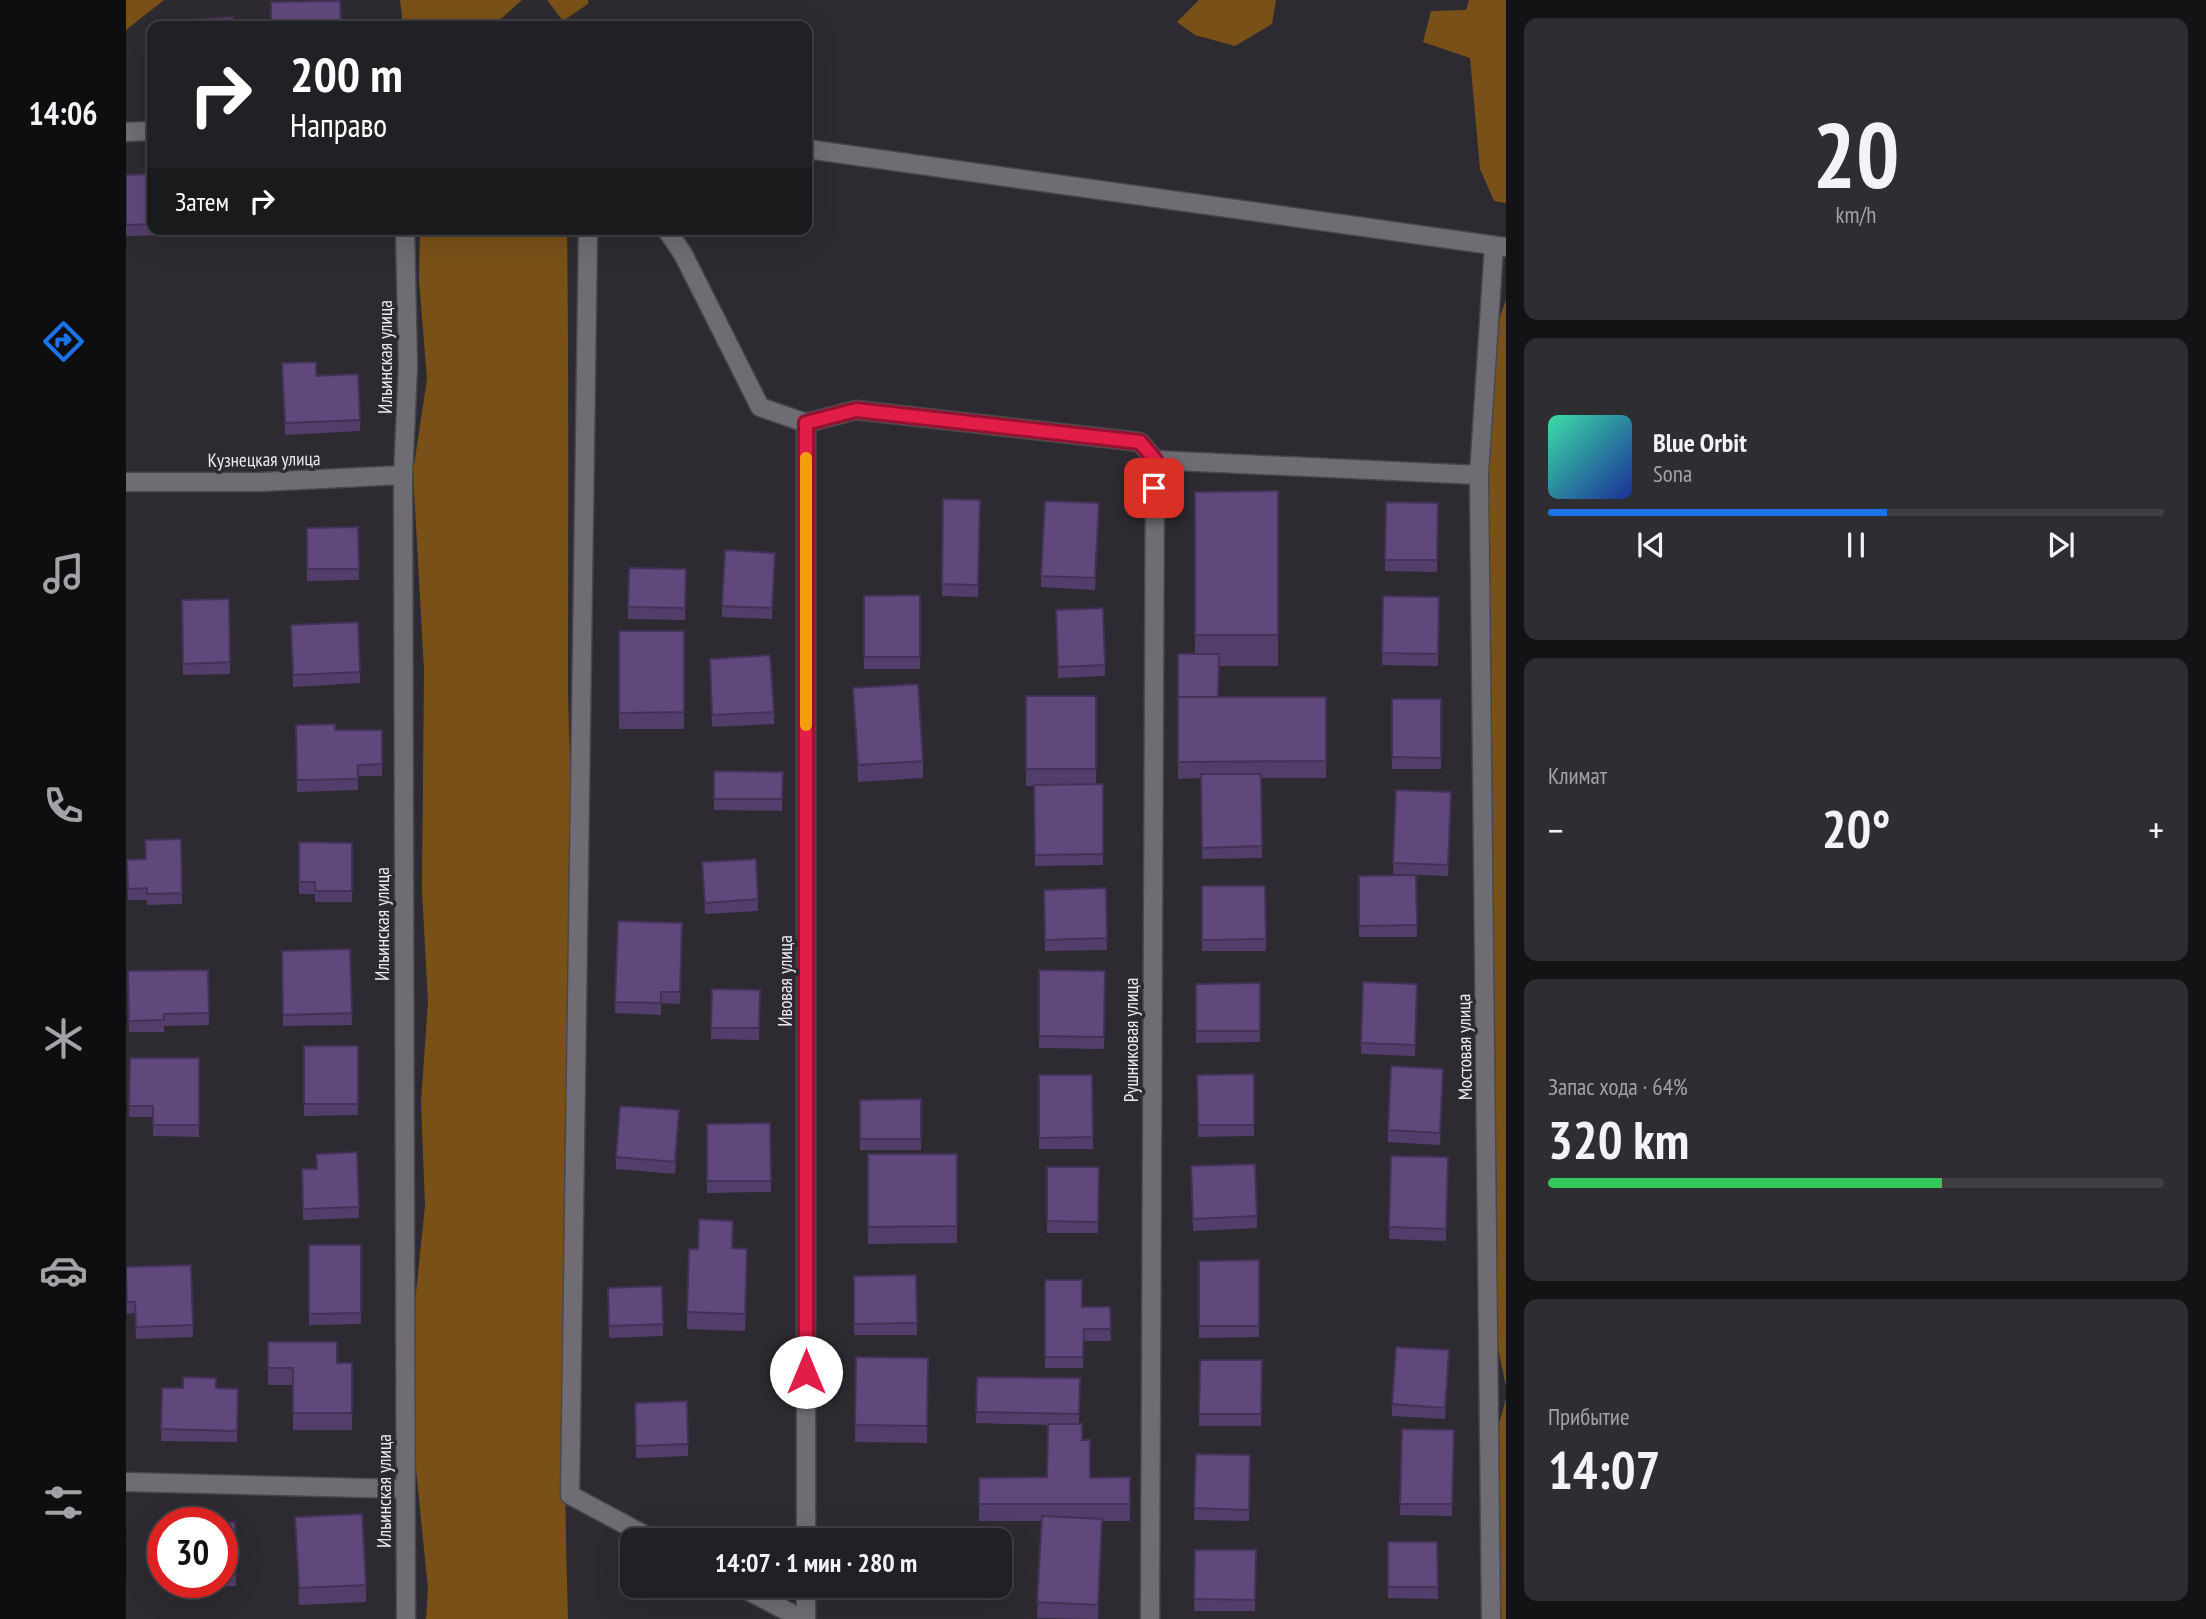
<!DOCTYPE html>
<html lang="ru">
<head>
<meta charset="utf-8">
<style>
  body { margin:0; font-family:"PT Sans Narrow",sans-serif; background:#2e2d32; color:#f1f3f6; height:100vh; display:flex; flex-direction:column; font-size:26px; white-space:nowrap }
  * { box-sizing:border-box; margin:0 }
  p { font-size:23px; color:#a2a3a7 }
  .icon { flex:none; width:38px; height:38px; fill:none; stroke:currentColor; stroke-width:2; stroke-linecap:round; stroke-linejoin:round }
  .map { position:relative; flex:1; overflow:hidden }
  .side { display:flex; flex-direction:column; gap:18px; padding:18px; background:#131214; width:700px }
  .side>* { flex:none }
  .hud { position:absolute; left:21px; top:21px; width:665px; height:214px; border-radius:14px; box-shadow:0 7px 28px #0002,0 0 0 2px #3f3e42; background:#202124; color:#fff; overflow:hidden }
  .speed { position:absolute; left:21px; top:1507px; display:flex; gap:14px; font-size:35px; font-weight:700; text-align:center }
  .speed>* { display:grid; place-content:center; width:91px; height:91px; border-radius:50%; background:#222025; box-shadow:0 7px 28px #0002,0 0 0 2px #3f3e42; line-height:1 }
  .speed .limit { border:10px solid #d22; background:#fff; color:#111 }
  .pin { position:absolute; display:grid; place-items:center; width:60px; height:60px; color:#fff; margin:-30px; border-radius:14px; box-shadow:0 4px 10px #0006 }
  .me { position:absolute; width:77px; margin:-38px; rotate:0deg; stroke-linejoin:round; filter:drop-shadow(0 0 5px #0008) }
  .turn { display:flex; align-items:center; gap:24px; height:147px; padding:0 28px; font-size:32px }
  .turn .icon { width:91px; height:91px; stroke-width:2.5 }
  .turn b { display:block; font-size:49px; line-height:60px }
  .then { display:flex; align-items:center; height:66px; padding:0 28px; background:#0003; gap:14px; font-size:26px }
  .big { font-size:52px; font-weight:800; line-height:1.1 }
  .side .tile { flex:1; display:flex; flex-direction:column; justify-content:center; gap:10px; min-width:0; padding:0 24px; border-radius:14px; background:#2e2d32 }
  .side .dial { align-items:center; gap:0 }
  .dial b { font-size:91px; line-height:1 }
  .song { display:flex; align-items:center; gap:21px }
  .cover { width:84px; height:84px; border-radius:10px; background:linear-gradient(135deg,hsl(160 70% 55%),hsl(230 70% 35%)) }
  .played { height:7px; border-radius:4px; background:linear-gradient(90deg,#1a73e8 55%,#3f3e42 55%) }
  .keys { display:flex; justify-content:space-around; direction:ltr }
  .heat { display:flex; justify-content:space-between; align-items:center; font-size:38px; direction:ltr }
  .charge { height:10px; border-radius:5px; background:linear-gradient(90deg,#34c759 64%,#3f3e42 0) }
  .trip { position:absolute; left:494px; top:1528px; width:392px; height:70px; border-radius:14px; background:#222025; box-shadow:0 7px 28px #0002,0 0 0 2px #3f3e42; font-weight:800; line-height:70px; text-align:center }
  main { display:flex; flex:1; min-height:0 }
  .dock { display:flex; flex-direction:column; width:126px; justify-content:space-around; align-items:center; background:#0e0d0f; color:#a2a3a7 }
  .dock .icon { width:49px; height:49px }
  .dock .on { color:#1a73e8 }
  .dock b { font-size:32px; color:#f1f3f6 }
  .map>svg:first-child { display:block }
  .forest { fill:#795118 }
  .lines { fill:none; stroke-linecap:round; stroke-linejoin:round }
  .minor-casing { stroke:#49474c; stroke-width:21 }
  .minor { stroke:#706c74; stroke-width:18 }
  .wall { fill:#533e6b }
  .shaded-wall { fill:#433257 }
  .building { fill:#60487c; stroke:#433257; stroke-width:2 }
  .route-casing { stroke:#92132f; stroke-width:18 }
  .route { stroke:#e11d48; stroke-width:12 }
  .slow { stroke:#f59e0b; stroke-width:12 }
  .labels { text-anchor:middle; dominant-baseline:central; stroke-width:7; stroke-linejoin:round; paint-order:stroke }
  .street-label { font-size:19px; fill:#eceaef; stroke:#2d2a31 }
</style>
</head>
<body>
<main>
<nav class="dock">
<b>14:06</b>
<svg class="icon on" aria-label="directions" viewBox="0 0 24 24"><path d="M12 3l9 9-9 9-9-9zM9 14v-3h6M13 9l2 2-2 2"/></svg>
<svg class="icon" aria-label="music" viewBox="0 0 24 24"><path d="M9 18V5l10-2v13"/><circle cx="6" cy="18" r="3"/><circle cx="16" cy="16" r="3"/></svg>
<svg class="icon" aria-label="phone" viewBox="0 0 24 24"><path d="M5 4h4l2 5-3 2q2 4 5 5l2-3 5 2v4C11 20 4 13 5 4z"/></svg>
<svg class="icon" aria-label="climate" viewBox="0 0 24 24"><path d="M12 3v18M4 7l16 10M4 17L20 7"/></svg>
<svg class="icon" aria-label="car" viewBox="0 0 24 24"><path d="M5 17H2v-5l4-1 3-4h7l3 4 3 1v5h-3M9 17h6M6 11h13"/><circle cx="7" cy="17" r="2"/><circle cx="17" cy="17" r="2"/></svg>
<svg class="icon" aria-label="filters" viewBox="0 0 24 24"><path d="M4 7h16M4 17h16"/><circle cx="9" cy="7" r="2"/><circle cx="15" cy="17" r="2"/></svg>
</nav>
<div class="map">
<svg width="1380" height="1619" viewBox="0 0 1380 1619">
  <rect width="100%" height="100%" fill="#2d2a31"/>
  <path class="forest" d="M0,0H38L0,30Z
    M274,0H396L367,26H277Z
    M421,0H462V4L437,21Z
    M1073,0H1150L1146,24L1109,46L1069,35L1051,22Z
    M1343,0H1380V203L1368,201L1354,169L1344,58L1297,42L1305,11L1340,10Z
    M294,229H441C443,383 442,537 442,690C443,746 446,802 446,858C443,1111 434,1365 442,1619H300L302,1589L281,1379L299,1206L295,1102L302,1002L296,890L298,669L287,472L301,379L293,280Z
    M1380,300V1387L1367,1323L1361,410L1374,316Z
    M1380,1398V1619H1368V1443Z"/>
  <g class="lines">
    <g class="minor-casing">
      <path id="minor" d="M0,132L26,131
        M681,149L1380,247
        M279,229L282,367L277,475L280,1619
        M462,229L444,1495L528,1540
        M540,229L557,254L634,407L680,423L730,410L1014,442L1029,460L1353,475
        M680,423V1540
        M0,482H134L277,475
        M0,1482L278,1489
        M613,1586L676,1619
        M680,1586V1619
        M1024,1619L1029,460
        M1365,1619L1353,475L1368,246"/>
    </g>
    <use href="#minor" class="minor"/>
  </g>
  <path class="wall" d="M26,174V229H44V235L0,236V175Z
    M185,229H241V233H185Z
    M156,375L190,376L234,420V431L159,435Z
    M1152,491V666H1093L1092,697H1200V778H1135L1136,858L1076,859L1075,778L1052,779V654H1069V492Z
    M817,499L854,500L852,597L816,596Z
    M1260,502L1312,503L1311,572L1259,571Z
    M973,515L969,590L915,587V576Z
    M232,527L233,580L181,581V528Z
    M649,553L646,619L596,617V606Z
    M503,568L560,569L559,620L502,619Z
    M794,595V669H738V596Z
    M1257,596L1313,597L1312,666L1256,665Z
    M103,599L104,674L57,675L56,600Z
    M930,610L979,665V676L932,678Z
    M165,625L234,672V683L167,687Z
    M493,631H558V729H493Z
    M584,659L648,712V724L586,727Z
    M727,688L797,761V778L732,782Z
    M900,696H970V784H977V865L909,866L908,786H900Z
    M1266,699H1315V769H1266Z
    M170,725L209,730H256V776H232V790L171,792Z
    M588,771L657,772L656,811L588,810Z
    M1270,790L1325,792L1322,876L1267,874Z
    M55,839L56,904L21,905V900H2L1,860L20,859Z
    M173,842L226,843V902H189V894H173Z
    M576,862L632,899V911L579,914Z
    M1290,875L1291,937H1233V876Z
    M1076,886H1139L1140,951H1076Z
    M980,888L981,950L919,951L918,890Z
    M492,921L556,923L554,1004L535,1003V1015L489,1013Z
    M224,949L226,1025L157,1026L156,951Z
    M82,970L83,1025L38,1026V1032H3L2,971Z
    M913,970L979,971L978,1049L913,1048Z
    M1134,983V1042L1070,1043V984Z
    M586,989L634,990L633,1040L585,1039Z
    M1291,995L1289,1056L1235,1054V1043Z
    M178,1046H232V1115L178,1116Z
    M4,1058H73V1137L27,1136V1117H3Z
    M1128,1074V1136L1072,1137L1071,1075Z
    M913,1075H966L967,1149H913Z
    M1317,1081L1314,1145L1262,1142V1130Z
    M795,1099V1150H734V1100Z
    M553,1122L549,1174L490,1169V1157Z
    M644,1123L645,1192L581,1193V1124Z
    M231,1152L233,1218L177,1220L176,1169H190Z
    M742,1154H831V1243L742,1244Z
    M1265,1156L1322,1157L1320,1241L1263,1239Z
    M921,1167H973L972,1233H921Z
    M1065,1178L1131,1216V1228L1067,1231Z
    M183,1245H235V1324L183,1325Z
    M607,1248L621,1266L619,1331L561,1329V1312Z
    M1133,1260V1337L1073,1338V1261Z
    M65,1265L67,1337L10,1339L9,1313L1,1314L0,1300Z
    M790,1275L791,1335H728V1276Z
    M919,1280L956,1307H984L985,1341H958L957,1368H919Z
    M482,1288L537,1324V1336L483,1338Z
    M142,1342L211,1363H226V1430H167V1385H142Z
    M730,1357L802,1358L801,1443L729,1442Z
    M1074,1360H1136L1135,1426H1073Z
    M1323,1361L1319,1419L1266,1416V1404Z
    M851,1377L954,1378L953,1424L964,1478L1004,1477V1521H976L972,1619L911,1618L916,1521H853V1478L921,1477L922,1425L850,1423Z
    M36,1388L112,1389L111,1442L35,1441Z
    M509,1403L562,1444V1456L510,1458Z
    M1276,1429L1328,1430L1326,1516L1274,1515Z
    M1070,1454L1124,1455L1123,1521L1068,1520Z
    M169,1517L240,1585V1602L173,1605Z
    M109,1522L110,1586L50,1587V1582H96V1523Z
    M1262,1542H1311L1312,1599L1262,1598Z
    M1069,1550H1130L1129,1611H1068Z"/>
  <path class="shaded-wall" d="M553,1110V1122L549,1174V1162Z
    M1323,1350V1361L1319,1419V1408Z
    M976,1519V1536L972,1619V1605Z"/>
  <path class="building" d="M214,1L215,26H145V2Z
    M107,17L108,26H52L51,21Z
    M26,174V224L0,225V175Z
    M190,362V376L232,374L234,420L159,423L156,363Z
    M1152,491V635H1069V492Z
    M817,499L854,500L852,585L816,584Z
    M919,501L973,503L969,578L915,576Z
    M1260,502L1312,503L1311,560H1259Z
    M232,527L233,569H181V528Z
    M599,550L649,553L646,608L596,606Z
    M503,568L560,569L559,608L502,607Z
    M794,595V657H738V596Z
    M1257,596L1313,597L1312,654L1256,653Z
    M103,599L104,662L57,664L56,600Z
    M977,608L979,665L932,667L930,610Z
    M232,622L234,672L167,675L165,625Z
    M493,631H558V712L493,713Z
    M1052,654H1093L1092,697H1052V703Z
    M644,655L648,712L586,715L584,659Z
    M792,684L797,761L732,765L727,688Z
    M900,696H970V769H900Z
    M1052,697H1200V761L1052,762Z
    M1266,699H1315V758L1266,757Z
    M209,724V730H256V764L232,765V779L171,780L170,725Z
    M588,771L657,772L656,799H588Z
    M1075,774H1135L1136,846L1076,848Z
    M977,784V854L909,855L908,785Z
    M1270,790L1325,792L1322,865L1267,863Z
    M55,839L56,893L21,894V888L2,889L1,860L20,859L19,840Z
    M173,842L226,843V891H189V882H173Z
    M630,859L632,899L579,903L576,862Z
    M1290,875L1291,925L1233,926V876Z
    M1076,886H1139L1140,939L1076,940Z
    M980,888L981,938L919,940L918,890Z
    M492,921L556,923L554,992H535V1003L489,1002Z
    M224,949L226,1013L157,1015L156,951Z
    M82,970L83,1013L38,1014V1020L3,1021L2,971Z
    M913,970L979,971L978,1037L913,1036Z
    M1237,982L1291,984L1289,1045L1235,1043Z
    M1134,983V1031H1070V984Z
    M586,989L634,990L633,1028H585Z
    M178,1046H232V1104H178Z
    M4,1058H73V1125H27V1106H3Z
    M1265,1066L1317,1069L1314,1133L1262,1130Z
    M1128,1074V1125H1072L1071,1075Z
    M913,1075H966L967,1137L913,1138Z
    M795,1099V1139H734V1100Z
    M494,1106L553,1110L549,1162L490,1157Z
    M644,1123L645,1181H581V1124Z
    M231,1152L233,1207L177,1209L176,1169H191L190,1154Z
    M742,1154H831V1226L742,1227Z
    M1265,1156L1322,1157L1320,1229L1263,1227Z
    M1129,1164L1131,1216L1067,1219L1065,1166Z
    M921,1167H973L972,1222L921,1221Z
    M573,1219L607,1221L606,1248L621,1249L619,1314L561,1312L563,1249H572Z
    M183,1245H235V1313L183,1314Z
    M1133,1260V1326H1073V1261Z
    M65,1265L67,1325L10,1327L9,1302H1L0,1267Z
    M790,1275L791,1323L728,1324V1276Z
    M919,1280H956V1307H984L985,1329H958L957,1357H919Z
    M536,1286L537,1324L483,1326L482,1288Z
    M142,1342H211V1363H226V1413H167V1368H142Z
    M1270,1347L1323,1350L1319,1408L1266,1404Z
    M730,1357L802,1358L801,1426L729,1425Z
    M1074,1360H1136L1135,1414H1073Z
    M57,1377L90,1378V1388L112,1389L111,1431L35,1429L36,1388H57Z
    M851,1377L954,1378L953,1414L850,1412Z
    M561,1401L562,1444L510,1446L509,1403Z
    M922,1424H956V1440H964V1478L1004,1477V1504H853V1478L921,1477Z
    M1276,1429L1328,1430L1326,1504H1274Z
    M1070,1454L1124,1455L1123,1510L1068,1508Z
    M236,1514L240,1585L173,1588L169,1517Z
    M916,1516L976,1519L972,1605L911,1602Z
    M109,1522L110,1575H96V1523Z
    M1262,1542H1311L1312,1587H1262Z
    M1069,1550H1130L1129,1600L1068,1599Z"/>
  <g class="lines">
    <g class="route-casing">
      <path id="route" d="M680,1372V423L730,410L1014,442L1029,460L1028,488"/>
    </g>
    <use href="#route" class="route"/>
    <path class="slow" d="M680,458V725"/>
  </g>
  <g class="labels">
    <g class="street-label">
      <text transform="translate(259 357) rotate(-90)">Ильинская улица</text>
      <text transform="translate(138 459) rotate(-1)">Кузнецкая улица</text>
      <text transform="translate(256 924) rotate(-90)">Ильинская улица</text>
      <text transform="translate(659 981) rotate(-90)">Ивовая улица</text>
      <text transform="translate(1005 1040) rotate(-90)">Рушниковая улица</text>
      <text transform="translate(1338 1047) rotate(-91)">Мостовая улица</text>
      <text transform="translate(258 1491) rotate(-90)">Ильинская улица</text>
    </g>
  </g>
</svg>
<div class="speed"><div class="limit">30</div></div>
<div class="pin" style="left:1028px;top:488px;background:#d93025"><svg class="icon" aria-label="arrive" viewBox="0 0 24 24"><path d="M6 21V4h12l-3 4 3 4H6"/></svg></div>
<svg class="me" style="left:680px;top:1372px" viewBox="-20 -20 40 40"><circle r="19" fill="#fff"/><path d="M0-13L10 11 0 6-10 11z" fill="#e11d48"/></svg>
<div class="trip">14:07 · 1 мин · 280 m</div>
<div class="hud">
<div class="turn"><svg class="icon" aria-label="right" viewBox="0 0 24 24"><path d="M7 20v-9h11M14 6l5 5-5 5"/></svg><div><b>200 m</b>Направо</div></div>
<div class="then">Затем<svg class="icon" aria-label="right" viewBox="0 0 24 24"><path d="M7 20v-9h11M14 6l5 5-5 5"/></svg></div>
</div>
</div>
<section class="side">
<div class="tile dial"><b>20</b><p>km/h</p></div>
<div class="tile">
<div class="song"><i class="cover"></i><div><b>Blue Orbit</b><p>Sona</p></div></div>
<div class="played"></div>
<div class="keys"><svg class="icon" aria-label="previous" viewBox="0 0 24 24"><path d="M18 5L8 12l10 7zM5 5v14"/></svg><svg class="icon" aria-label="pause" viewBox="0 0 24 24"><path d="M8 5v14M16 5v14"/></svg><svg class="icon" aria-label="next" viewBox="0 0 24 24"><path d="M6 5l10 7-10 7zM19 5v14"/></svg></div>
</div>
<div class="tile"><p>Климат</p>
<div class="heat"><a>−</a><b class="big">20°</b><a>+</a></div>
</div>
<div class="tile"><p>Запас хода · 64%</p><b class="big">320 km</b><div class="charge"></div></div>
<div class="tile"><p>Прибытие</p><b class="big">14:07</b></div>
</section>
</main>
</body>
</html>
